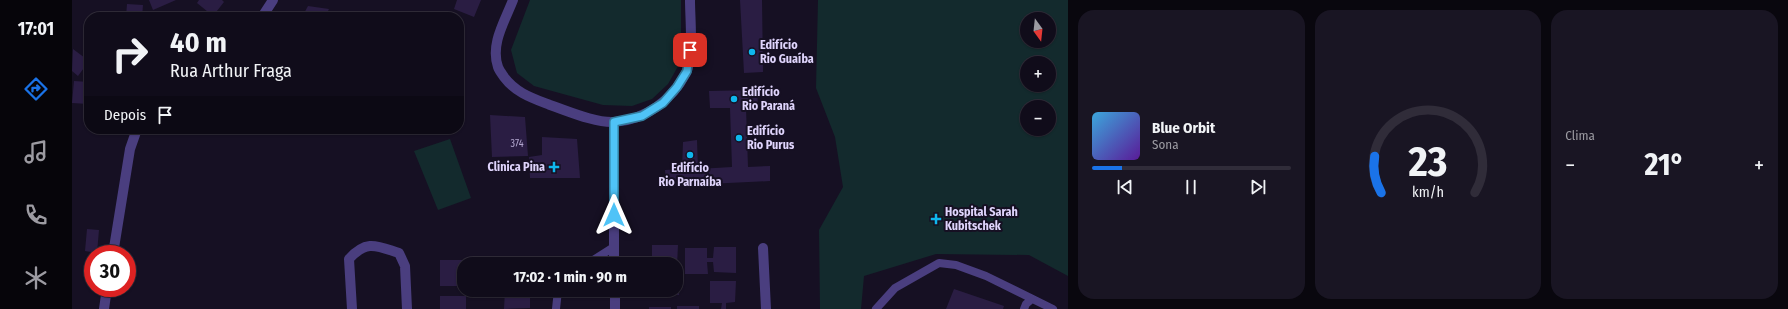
<!DOCTYPE html>
<html lang="pt">
<head>
<meta charset="utf-8">
<style>
  body { margin:0; font-family:"Fira Sans Condensed",sans-serif; background:#191523; color:#f1f3f6; height:100vh; display:flex; flex-direction:column; font-size:15px; white-space:nowrap }
  * { box-sizing:border-box; margin:0 }
  p { font-size:13px; color:#9c9ba2 }
  .icon { flex:none; width:22px; height:22px; fill:none; stroke:currentColor; stroke-width:2; stroke-linecap:round; stroke-linejoin:round }
  .map { position:relative; flex:1; overflow:hidden }
  .sheet { display:flex; flex-direction:column; gap:10px; padding:10px; background:#09070e; width:720px }
  .sheet>* { flex:none }
  .banner { position:absolute; left:12px; top:12px; width:380px; height:122px; border-radius:16px; box-shadow:0 1px 3px #0004,0 0 0 1px #302c39; background:#100c1a; color:#f1f3f6; overflow:hidden }
  .needle { width:26px; rotate:165deg }
  .controls { position:absolute; left:948px; top:12px; display:grid; gap:8px }
  .controls a { display:grid; place-items:center; width:36px; height:36px; border-radius:50%; background:#100c1a; box-shadow:0 1px 3px #0004,0 0 0 1px #302c39; font-size:20px }
  .speed { position:absolute; left:12px; top:245px; display:flex; gap:8px; font-size:20px; font-weight:700; text-align:center }
  .speed>* { display:grid; place-content:center; width:52px; height:52px; border-radius:50%; background:#100c1a; box-shadow:0 1px 3px #0004,0 0 0 1px #302c39; line-height:1 }
  .speed .limit { border:6px solid #d22; background:#fff; color:#111 }
  .pin { position:absolute; display:grid; place-items:center; width:34px; height:34px; color:#fff; margin:-17px; border-radius:8px; box-shadow:0 2px 6px #0006 }
  .me { position:absolute; width:44px; margin:-22px; rotate:0deg; stroke-linejoin:round; filter:drop-shadow(0 0 3px #0008) }
  .turn { display:flex; align-items:center; gap:14px; height:84px; padding:0 20px; font-size:18px }
  .turn .icon { width:52px; height:52px; stroke-width:2.5 }
  .turn b { display:block; font-size:28px; line-height:34px }
  .then { display:flex; align-items:center; height:38px; padding:0 20px; background:#0003; gap:8px; font-size:15px }
  .big { font-size:30px; font-weight:700; line-height:1.1 }
  .sheet .card { flex:1; display:flex; flex-direction:column; justify-content:center; gap:6px; min-width:0; padding:0 14px; border-radius:16px; background:#191523 }
  .sheet .dial { align-items:center; gap:0 }
  .dial svg { height:104px; overflow:visible; fill:none; stroke:#302c39; stroke-width:7; stroke-linecap:round; text-anchor:middle }
  .dial text { fill:#f1f3f6; stroke:none }
  .song { display:flex; align-items:center; gap:12px }
  .cover { width:48px; height:48px; border-radius:6px; background:linear-gradient(135deg,hsl(200 70% 55%),hsl(270 70% 35%)) }
  .played { height:4px; border-radius:2px; background:linear-gradient(90deg,#1a73e8 15%,#302c39 15%) }
  .keys { display:flex; justify-content:space-around; direction:ltr }
  .heat { display:flex; justify-content:space-between; align-items:center; font-size:22px; direction:ltr }
  .sheet .tiles { flex:1; display:grid; gap:10px; grid-template-columns:repeat(3,1fr) }
  .trip { position:absolute; left:385px; top:257px; width:226px; height:40px; border-radius:16px; background:#100c1a; box-shadow:0 1px 3px #0004,0 0 0 1px #302c39; font-weight:700; line-height:40px; text-align:center }
  main { display:flex; flex:1; min-height:0 }
  .tabs { display:flex; flex-direction:column; width:72px; justify-content:space-around; align-items:center; background:#06050a; color:#9c9ba2 }
  .tabs .icon { width:28px; height:28px }
  .tabs .selected { color:#1a73e8 }
  .tabs b { font-size:18px; color:#f1f3f6 }
  .map>svg:first-child { display:block }
  .green { fill:#132a2d; fill-rule:evenodd }
  .building { fill:#2a1d43 }
  .lines { fill:none; stroke-linecap:round; stroke-linejoin:round }
  .lane { stroke:#4a3e7f; stroke-width:8 }
  .street { stroke:#4a3e7f; stroke-width:10 }
  .route-casing { stroke:#337fa1; stroke-width:10 }
  .route { stroke:#4fc3f7; stroke-width:7 }
  .poi-dot { fill:#0fb7ee; stroke:#161023; stroke-width:1.5 }
  .labels { text-anchor:middle; dominant-baseline:central; stroke-width:4; stroke-linejoin:round; paint-order:stroke }
  .number-label { font-size:10px; fill:#b2a6ce }
  .poi-label { font-size:12px; font-weight:bold; fill:#dfd4fc; stroke:#161023; text-anchor:start }
</style>
</head>
<body>
<main>
<nav class="tabs">
<b>17:01</b>
<svg class="icon selected" aria-label="directions" viewBox="0 0 24 24"><path d="M12 3l9 9-9 9-9-9zM9 14v-3h6M13 9l2 2-2 2"/></svg>
<svg class="icon" aria-label="music" viewBox="0 0 24 24"><path d="M9 18V5l10-2v13"/><circle cx="6" cy="18" r="3"/><circle cx="16" cy="16" r="3"/></svg>
<svg class="icon" aria-label="phone" viewBox="0 0 24 24"><path d="M5 4h4l2 5-3 2q2 4 5 5l2-3 5 2v4C11 20 4 13 5 4z"/></svg>
<svg class="icon" aria-label="climate" viewBox="0 0 24 24"><path d="M12 3v18M4 7l16 10M4 17L20 7"/></svg>
</nav>
<div class="map">
<svg width="996" height="309" viewBox="0 0 996 309">
  <rect width="100%" height="100%" fill="#161023"/>
  <path class="green" d="M458,0H609V61L596,84L580,99L560,106L531,105L462,86L445,73L439,50Z
    M746,0H996V276L957,255L864,254L792,276L789,309H748L747,230L771,187L763,137L744,88ZM955,19H977V41H955ZM955,63H977V85H955ZM955,107H977V129H955Z
    M378,139L399,198L366,210L342,151Z"/>
  <path class="building" d="M77,0H104L81,10Z
    M127,0H150L152,2L141,16L125,3Z
    M385,0H409L402,17L382,9Z
    M668,0H690L691,72L672,73Z
    M55,4L71,5L70,17H54Z
    M236,6L257,9L253,17H230Z
    M1,49L17,61L6,76L0,71Z
    M2,81L17,82L16,104L0,103Z
    M685,90L686,107L674,108L676,167L698,166V181L594,186L593,170L610,169L611,142L625,140L626,169L660,167L658,108H638L637,91Z
    M418,115L453,117L456,156L420,157Z
    M470,137L505,139L508,178H458L457,157L470,155Z
    M15,229L27,230L25,253L13,251Z
    M580,245H606L605,266L604,267V264H580Z
    M642,247H664V273L642,272L641,262H635L636,274H613V248H635V258H641Z
    M431,258H457V264H431Z
    M396,259H418L419,264H396Z
    M368,260H390V269L392,270V274H390L391,286H368Z
    M604,273H607V295L581,296V290H604Z
    M638,281H664L663,302L654,303V309H649L650,303H638Z
    M882,289L932,306L931,309H874Z
    M433,290H458V308L432,309Z
    M368,296H394V309H368Z
    M605,306H627V309H605Z
    M577,307H599V309H577Z"/>
  <g class="lines">
    <path class="lane" d="M515,264L542,247
      M484,309L486,290
      M804,309L823,288L867,263L884,265L914,276L981,309
      M952,309L954,304L960,299"/>
    <path class="street" d="M441,0C433,21 418,44 426,67C427,70 430,74 432,77C444,93 460,98 478,105C496,111 523,123 542,122C574,120 600,100 614,73C622,55 618,20 618,0
      M190,17L201,0
      M542,122V264
      M691,248L694,309
      M41,254L58,149L65,129
      M543,290V309
      M32,309L35,288
      M280,309L277,259C295,239 305,246 327,253L333,266L335,309"/>
  </g>
  <g class="lines">
    <g class="route-casing">
      <path id="route" d="M542,215V122L570,116L591,103L605,87L615,71L618,50"/>
    </g>
    <use href="#route" class="route"/>
  </g>
  <g class="poi-dot">
    <circle cx="680" cy="52" r="4"/>
    <circle cx="662" cy="99" r="4"/>
    <circle cx="667" cy="138" r="4"/>
    <circle cx="618" cy="155" r="4"/>
    <path d="M480 161h4v4h4v4h-4v4h-4v-4h-4v-4h4z"/>
    <path d="M862 213h4v4h4v4h-4v4h-4v-4h-4v-4h4z"/>
  </g>
  <g class="labels">
    <g class="number-label">
      <text x="445" y="144">374</text>
    </g>
    <g class="poi-label">
      <text x="688" y="45">Edifício<tspan x="688" dy="14">Rio Guaíba</tspan></text>
      <text x="670" y="92">Edifício<tspan x="670" dy="14">Rio Paraná</tspan></text>
      <text x="675" y="131">Edifício<tspan x="675" dy="14">Rio Purus</tspan></text>
      <text x="473" y="167" text-anchor="end">Clinica Pina</text>
      <text x="618" y="168" text-anchor="middle">Edifício<tspan x="618" dy="14">Rio Parnaíba</tspan></text>
      <text x="873" y="212">Hospital Sarah<tspan x="873" dy="14">Kubitschek</tspan></text>
    </g>
  </g>
</svg>
<div class="controls">
<a><svg class="needle" viewBox="-14 -14 28 28"><path d="M0-13l5 13h-10z" fill="#e53935"/><path d="M0 13l5-13h-10z" fill="#9c9ba2"/></svg></a>
<a>+</a>
<a>−</a>
</div>
<div class="speed"><div class="limit">30</div></div>
<div class="pin" style="left:618px;top:50px;background:#d93025"><svg class="icon" aria-label="arrive" viewBox="0 0 24 24"><path d="M6 21V4h12l-3 4 3 4H6"/></svg></div>
<svg class="me" style="left:542px;top:215px" viewBox="-20 -20 40 40"><path d="M0-17L14 15 0 8-14 15z" fill="#4fc3f7" stroke="#fff" stroke-width="4"/></svg>
<div class="trip">17:02 · 1 min · 90 m</div>
<div class="banner">
<div class="turn"><svg class="icon" aria-label="right" viewBox="0 0 24 24"><path d="M7 20v-9h11M14 6l5 5-5 5"/></svg><div><b>40 m</b>Rua Arthur Fraga</div></div>
<div class="then">Depois<svg class="icon" aria-label="arrive" viewBox="0 0 24 24"><path d="M6 21V4h12l-3 4 3 4H6"/></svg></div>
</div>
</div>
<section class="sheet">
<div class="tiles">
<div class="card">
<div class="song"><i class="cover"></i><div><b>Blue Orbit</b><p>Sona</p></div></div>
<div class="played"></div>
<div class="keys"><svg class="icon" aria-label="previous" viewBox="0 0 24 24"><path d="M18 5L8 12l10 7zM5 5v14"/></svg><svg class="icon" aria-label="pause" viewBox="0 0 24 24"><path d="M8 5v14M16 5v14"/></svg><svg class="icon" aria-label="next" viewBox="0 0 24 24"><path d="M6 5l10 7-10 7zM19 5v14"/></svg></div>
</div>
<div class="card dial"><svg viewBox="0 0 100 80">
<path d="M14 69A42 42 0 1 1 86 69"/>
<path d="M14 69A42 42 0 0 1 9 41" stroke="#1a73e8"/>
<text x="50" y="56" font-size="32" font-weight="700">23</text>
<text x="50" y="72" font-size="11">km/h</text>
</svg></div>
<div class="card"><p>Clima</p>
<div class="heat"><a>−</a><b class="big">21°</b><a>+</a></div>
</div>
</div>
</section>
</main>
</body>
</html>
